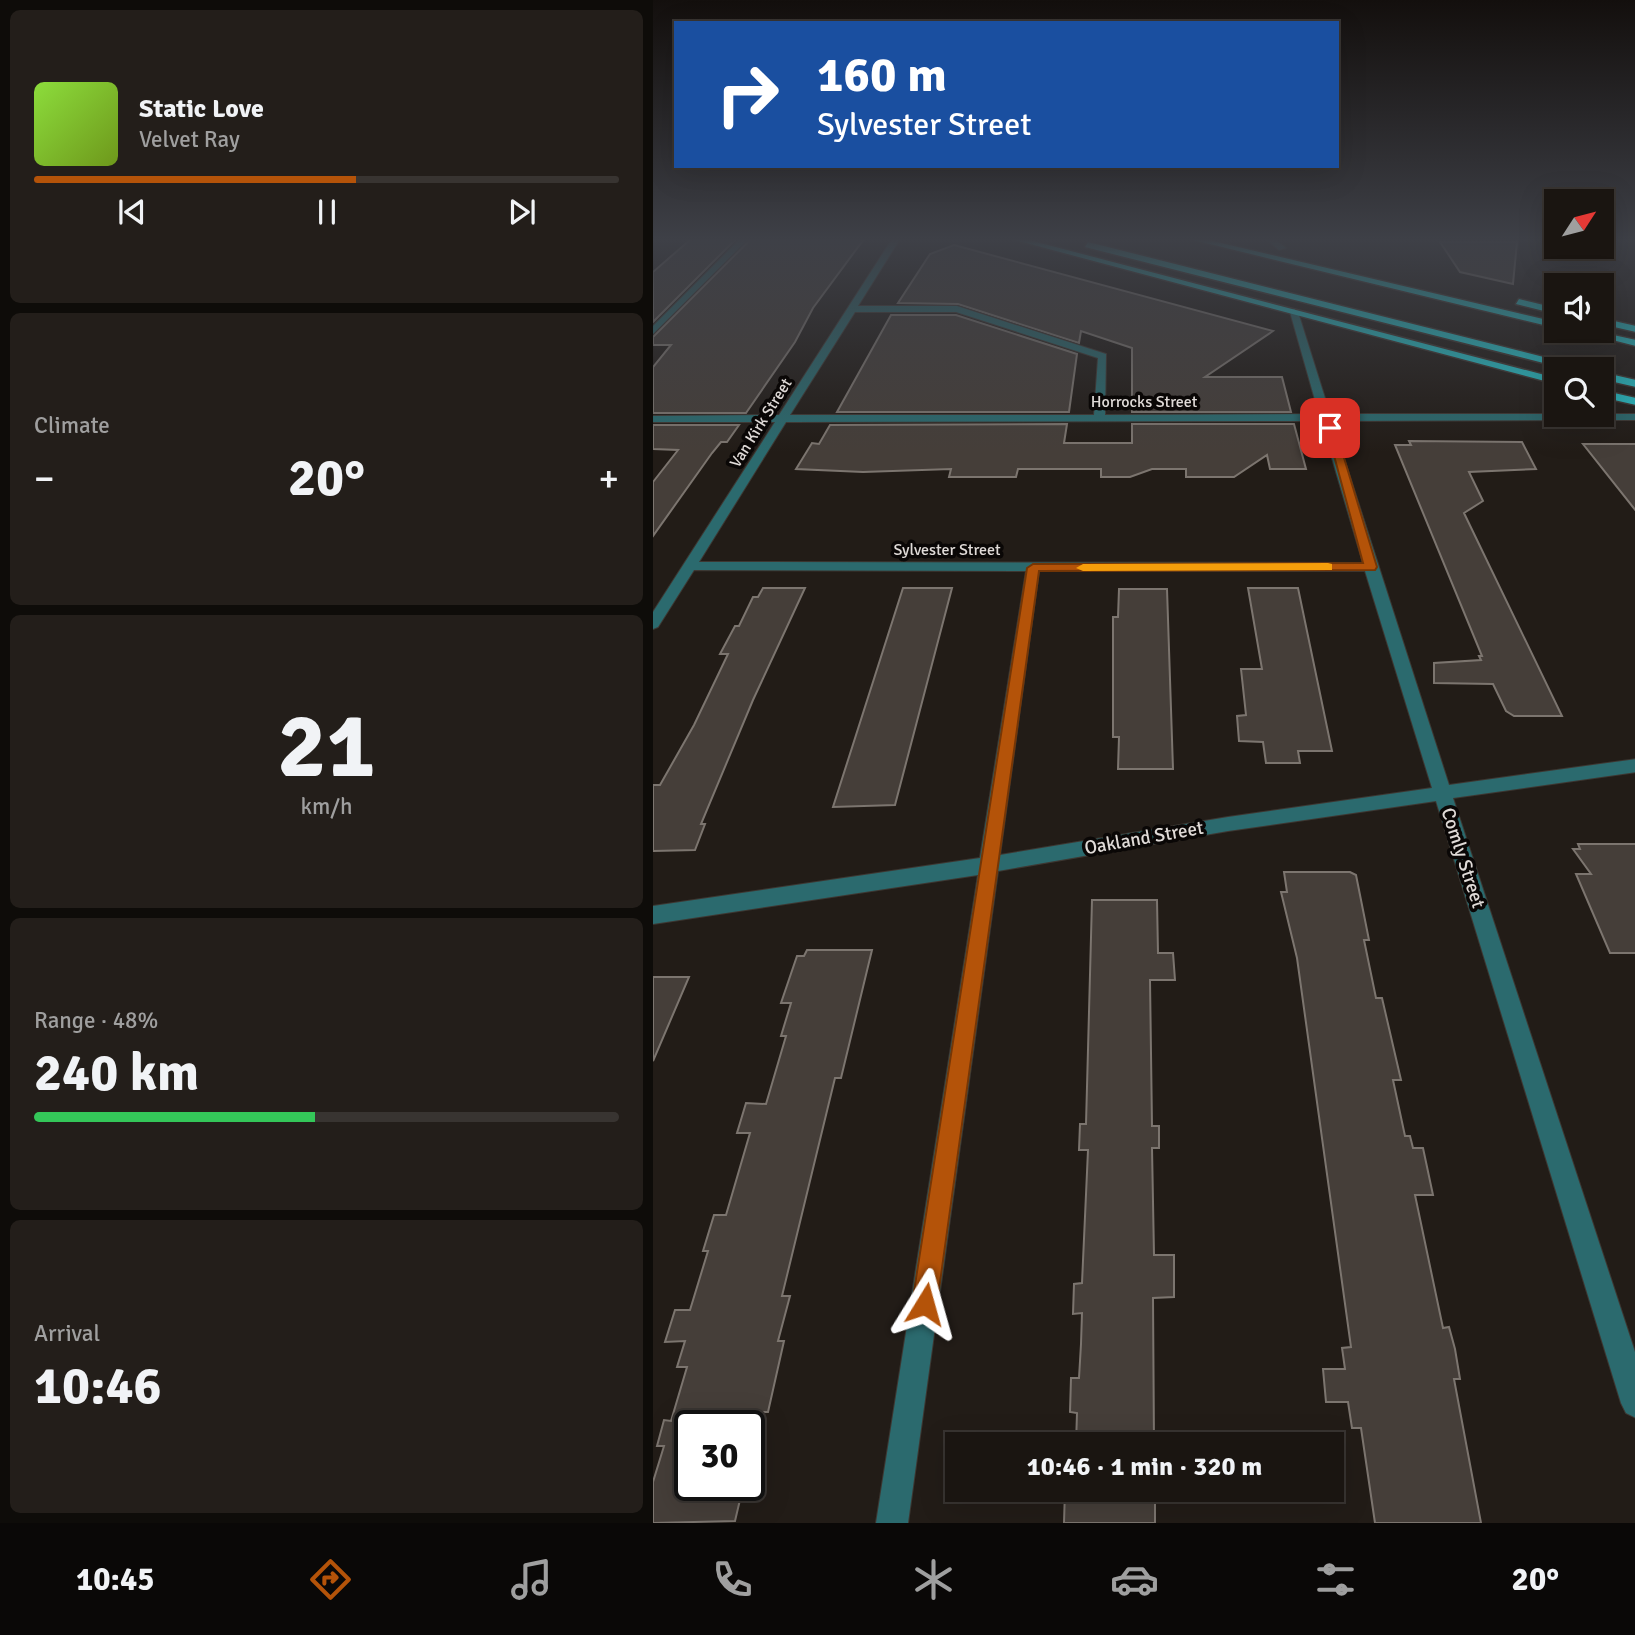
<!DOCTYPE html>
<html lang="en">
<head>
<meta charset="utf-8">
<style>
  body { margin:0; font-family:Signika,sans-serif; background:#231e1a; color:#f1f3f6; height:100vh; display:flex; flex-direction:column; font-size:26px; white-space:nowrap }
  * { box-sizing:border-box; margin:0 }
  p { font-size:23px; color:#9f9f9f }
  .icon { flex:none; width:38px; height:38px; fill:none; stroke:currentColor; stroke-width:2; stroke-linecap:round; stroke-linejoin:round }
  .map { position:relative; flex:1; overflow:hidden }
  .panel { display:flex; flex-direction:column; gap:10px; padding:10px; background:#0e0c09; width:653px }
  .panel>* { flex:none }
  .banner { position:absolute; left:21px; top:21px; width:665px; height:147px; border-radius:0px; box-shadow:0 7px 28px #0002,0 0 0 2px #383431; background:#1a4fa0; color:#fff; overflow:hidden }
  .needle { width:46px; rotate:54deg }
  .controls { position:absolute; left:891px; top:189px; display:grid; gap:14px }
  .controls a { display:grid; place-items:center; width:70px; height:70px; border-radius:0px; background:#1a1511; box-shadow:0 7px 28px #0002,0 0 0 2px #383431; font-size:35px }
  .speed { position:absolute; left:21px; top:1410px; display:flex; gap:14px; font-size:35px; font-weight:700; text-align:center }
  .speed>* { display:grid; place-content:center; width:91px; height:91px; border-radius:50%; background:#1a1511; box-shadow:0 7px 28px #0002,0 0 0 2px #383431; line-height:1 }
  .speed .limit { border:4px solid #111; border-radius:10px; background:#fff; color:#111 }
  .pin { position:absolute; display:grid; place-items:center; width:60px; height:60px; color:#fff; margin:-30px; border-radius:14px; box-shadow:0 4px 10px #0006 }
  .me { position:absolute; width:77px; margin:-38px; rotate:8deg; stroke-linejoin:round; filter:drop-shadow(0 0 5px #0008) }
  .turn { display:flex; align-items:center; gap:24px; height:147px; padding:0 28px; font-size:32px }
  .turn .icon { width:91px; height:91px; stroke-width:2.5 }
  .turn b { display:block; font-size:49px; line-height:60px }
  .big { font-size:52px; font-weight:700; line-height:1.1 }
  .panel .card { flex:1; display:flex; flex-direction:column; justify-content:center; gap:10px; min-width:0; padding:0 24px; border-radius:10px; background:#231e1a }
  .panel .dial { align-items:center; gap:0 }
  .dial b { font-size:91px; line-height:1 }
  .song { display:flex; align-items:center; gap:21px }
  .cover { width:84px; height:84px; border-radius:10px; background:linear-gradient(135deg,hsl(90 70% 55%),hsl(80 70% 35%)) }
  .played { height:7px; border-radius:4px; background:linear-gradient(90deg,#b45309 55%,#383431 55%) }
  .keys { display:flex; justify-content:space-around; direction:ltr }
  .heat { display:flex; justify-content:space-between; align-items:center; font-size:38px; direction:ltr }
  .charge { height:10px; border-radius:5px; background:linear-gradient(90deg,#34c759 48%,#383431 0) }
  .trip { position:absolute; left:292px; top:1432px; width:399px; height:70px; border-radius:0px; background:#1a1511; box-shadow:0 7px 28px #0002,0 0 0 2px #383431; font-weight:700; line-height:70px; text-align:center }
  .menu { display:flex; height:112px; justify-content:space-around; align-items:center; background:#0a0807; color:#9f9f9f }
  .menu .icon { width:49px; height:49px }
  .menu .current { color:#b45309 }
  .menu b { font-size:32px; color:#f1f3f6 }
  main { display:flex; flex:1; min-height:0 }
  .map>svg:first-child { display:block }
  .building { fill:#453e39; stroke:#7c756f; stroke-width:2 }
  .lines { fill:none; stroke-linecap:round; stroke-linejoin:round }
  .minor-casing { stroke:#3d3732; stroke-width:2 }
  .trunk-casing { stroke:#3d3732; stroke-width:3 }
  .minor { fill:#2b6a6e; fill-rule:evenodd }
  .trunk { fill:#28c5cc; fill-rule:evenodd }
  .route { fill:#b45309; stroke:#753606; stroke-width:2 }
  .slow { fill:#f59e0b }
  .labels { text-anchor:middle; dominant-baseline:central; stroke-width:7; stroke-linejoin:round; paint-order:stroke }
  .far-street-label { font-size:16px; fill:#e0dbd8; stroke:#0a0706 }
  .street-label { font-size:19px; fill:#e0dbd8; stroke:#0a0706 }
</style>
</head>
<body>
<main>
<section class="panel">
<div class="card">
<div class="song"><i class="cover"></i><div><b>Static Love</b><p>Velvet Ray</p></div></div>
<div class="played"></div>
<div class="keys"><svg class="icon" aria-label="previous" viewBox="0 0 24 24"><path d="M18 5L8 12l10 7zM5 5v14"/></svg><svg class="icon" aria-label="pause" viewBox="0 0 24 24"><path d="M8 5v14M16 5v14"/></svg><svg class="icon" aria-label="next" viewBox="0 0 24 24"><path d="M6 5l10 7-10 7zM19 5v14"/></svg></div>
</div>
<div class="card"><p>Climate</p>
<div class="heat"><a>−</a><b class="big">20°</b><a>+</a></div>
</div>
<div class="card dial"><b>21</b><p>km/h</p></div>
<div class="card"><p>Range · 48%</p><b class="big">240 km</b><div class="charge"></div></div>
<div class="card"><p>Arrival</p><b class="big">10:46</b></div>
</section>
<div class="map">
<svg width="983" height="1523" viewBox="0 0 983 1523">
  <rect width="100%" height="100%" fill="#221c17"/>
  <path class="building" d="M38,239H83L0,322V272Z
    M98,239H211L160,308L142,342L93,413H0V367L18,345H0V337Z
    M787,242H864L860,284L807,272Z
    M301,245L620,331L552,377H629L638,412H479V348L428,331L426,343L305,304L245,303L277,254Z
    M238,315H303L424,354L416,412H184Z
    M414,424L411,443H479V424H641L653,469H617L614,455L581,477H533V469H499L477,477H448V469H365L363,477H296L298,469L210,472L143,469L159,443L166,444L177,425Z
    M0,425H86L74,442H68L59,453L0,536V482L25,450L0,449Z
    M756,441L869,442L883,469L816,472L830,501L811,513L909,716H861L853,711L840,684L781,683V663L828,660L826,656H829L742,445H758Z
    M930,444H983V511Z
    M110,588H152L100,700L48,824H52L42,850L0,851V785H7L41,725L75,654H67L82,626H86L100,597H105Z
    M250,588H299L242,805L180,807Z
    M595,588H645L679,751H645L647,763H613L610,742L586,741L584,716L593,715L588,669H609Z
    M466,589H514L520,769H465L466,737H460V617H465Z
    M925,844H983V953H957L923,874H938L920,849H927Z
    M631,872H697L703,875L716,940H711L723,998H729L748,1080H740L752,1136H757L760,1148H770L780,1195H762L790,1328L796,1327L802,1349L807,1379H801L828,1523H722L708,1428H699L695,1402H673L670,1369H692L689,1348L698,1347L644,958L628,892H634Z
    M439,900H504L505,953H520L522,980H497L499,1126H506V1148H499L501,1255H521V1297L500,1298L501,1444H423L424,1413L417,1412L418,1378H426L428,1344L429,1313L420,1314L421,1284L429,1283L435,1150H426L427,1124H433Z
    M154,950H219L188,1078H182L129,1296H137L125,1341H131L115,1412H98L95,1426H37V1486L90,1487L82,1521L0,1523V1482L11,1446H4L11,1420L18,1421L34,1367H24L32,1341L12,1342L22,1310H37L55,1251H50L61,1215H73L97,1133H84L93,1103L113,1104L133,1036H128L138,1003H128L144,956H151Z
    M0,977H36L0,1061Z
    M412,1489H502V1523H411Z"/>
  <g class="lines">
    <g class="minor-casing">
      <path id="minor" d="M87,239H95L0,334V326Z
        M239,239H247L205,306H304L453,354L452,415L666,414L637,312L641,309L645,312L677,414H983V420L679,421L796,785L983,759V772L800,798L983,1355V1418L973,1413L968,1403L783,801L575,831L345,871L255,1523H223L325,875L0,924V906L327,858L373,571L41,570L5,627L0,629V612L122,422H0V416L126,415ZM202,312H303L445,358L441,415H137ZM668,421L710,563L46,562L133,422ZM386,571H712L779,788L575,817L347,855Z
        M613,239H622L633,248L626,250Z"/>
    </g>
    <g class="trunk-casing">
      <path id="trunk" d="M358,239H372L903,378V384Z
        M536,239H551L903,322V328Z
        M435,242L930,367L932,369H914L432,247Z
        M866,299L903,308V314L863,304Z
        M948,318L983,326V332L948,324Z
        M924,331H942L983,340V346Z
        M948,372L983,380V387L948,379Z
        M948,390L983,398V405L948,397Z"/>
    </g>
    <use href="#minor" class="minor"/>
    <use href="#trunk" class="trunk"/>
  </g>
  <linearGradient id="sky" x2="0" y2="1"><stop stop-color="#130f0d"/><stop offset="0.53" stop-color="#3e4047"/><stop offset="1" stop-color="#3e4047" stop-opacity="0"/></linearGradient>
  <rect width="983" height="452" fill="url(#sky)"/>
  <path class="route" d="M673,426L682,428L724,567L722,570L386,571L284,1304L281,1313L272,1316L263,1313L259,1304L374,568L380,564L710,563Z"/>
  <path class="slow" d="M675,563L679,564V570L430,571L423,568L430,564Z"/>
  <g class="labels">
    <g class="far-street-label">
      <text x="491" y="402">Horrocks Street</text>
      <text transform="translate(108 423) rotate(-58)">Van Kirk Street</text>
      <text x="294" y="550">Sylvester Street</text>
    </g>
    <g class="street-label">
      <text transform="translate(491 838) rotate(-10)">Oakland Street</text>
      <text transform="translate(810 858) rotate(72)">Comly Street</text>
    </g>
  </g>
</svg>
<div class="controls">
<a><svg class="needle" viewBox="-14 -14 28 28"><path d="M0-13l5 13h-10z" fill="#e53935"/><path d="M0 13l5-13h-10z" fill="#9f9f9f"/></svg></a>
<a><svg class="icon" aria-label="sound" viewBox="0 0 24 24"><path d="M4 9h4l5-4v14l-5-4H4zM17 9q2 3 0 6"/></svg></a>
<a><svg class="icon" aria-label="search" viewBox="0 0 24 24"><circle cx="10" cy="10" r="6"/><path d="M15 15l6 6"/></svg></a>
</div>
<div class="speed"><div class="limit">30</div></div>
<div class="pin" style="left:677px;top:428px;background:#d93025"><svg class="icon" aria-label="arrive" viewBox="0 0 24 24"><path d="M6 21V4h12l-3 4 3 4H6"/></svg></div>
<svg class="me" style="left:272px;top:1304px" viewBox="-20 -20 40 40"><path d="M0-17L14 15 0 8-14 15z" fill="#b45309" stroke="#fff" stroke-width="4"/></svg>
<div class="trip">10:46 · 1 min · 320 m</div>
<div class="banner">
<div class="turn"><svg class="icon" aria-label="right" viewBox="0 0 24 24"><path d="M7 20v-9h11M14 6l5 5-5 5"/></svg><div><b>160 m</b>Sylvester Street</div></div>
</div>
</div>
</main>
<nav class="menu">
<b>10:45</b>
<svg class="icon current" aria-label="directions" viewBox="0 0 24 24"><path d="M12 3l9 9-9 9-9-9zM9 14v-3h6M13 9l2 2-2 2"/></svg>
<svg class="icon" aria-label="music" viewBox="0 0 24 24"><path d="M9 18V5l10-2v13"/><circle cx="6" cy="18" r="3"/><circle cx="16" cy="16" r="3"/></svg>
<svg class="icon" aria-label="phone" viewBox="0 0 24 24"><path d="M5 4h4l2 5-3 2q2 4 5 5l2-3 5 2v4C11 20 4 13 5 4z"/></svg>
<svg class="icon" aria-label="climate" viewBox="0 0 24 24"><path d="M12 3v18M4 7l16 10M4 17L20 7"/></svg>
<svg class="icon" aria-label="car" viewBox="0 0 24 24"><path d="M5 17H2v-5l4-1 3-4h7l3 4 3 1v5h-3M9 17h6M6 11h13"/><circle cx="7" cy="17" r="2"/><circle cx="17" cy="17" r="2"/></svg>
<svg class="icon" aria-label="filters" viewBox="0 0 24 24"><path d="M4 7h16M4 17h16"/><circle cx="9" cy="7" r="2"/><circle cx="15" cy="17" r="2"/></svg>
<b>20°</b>
</nav>
</body>
</html>
